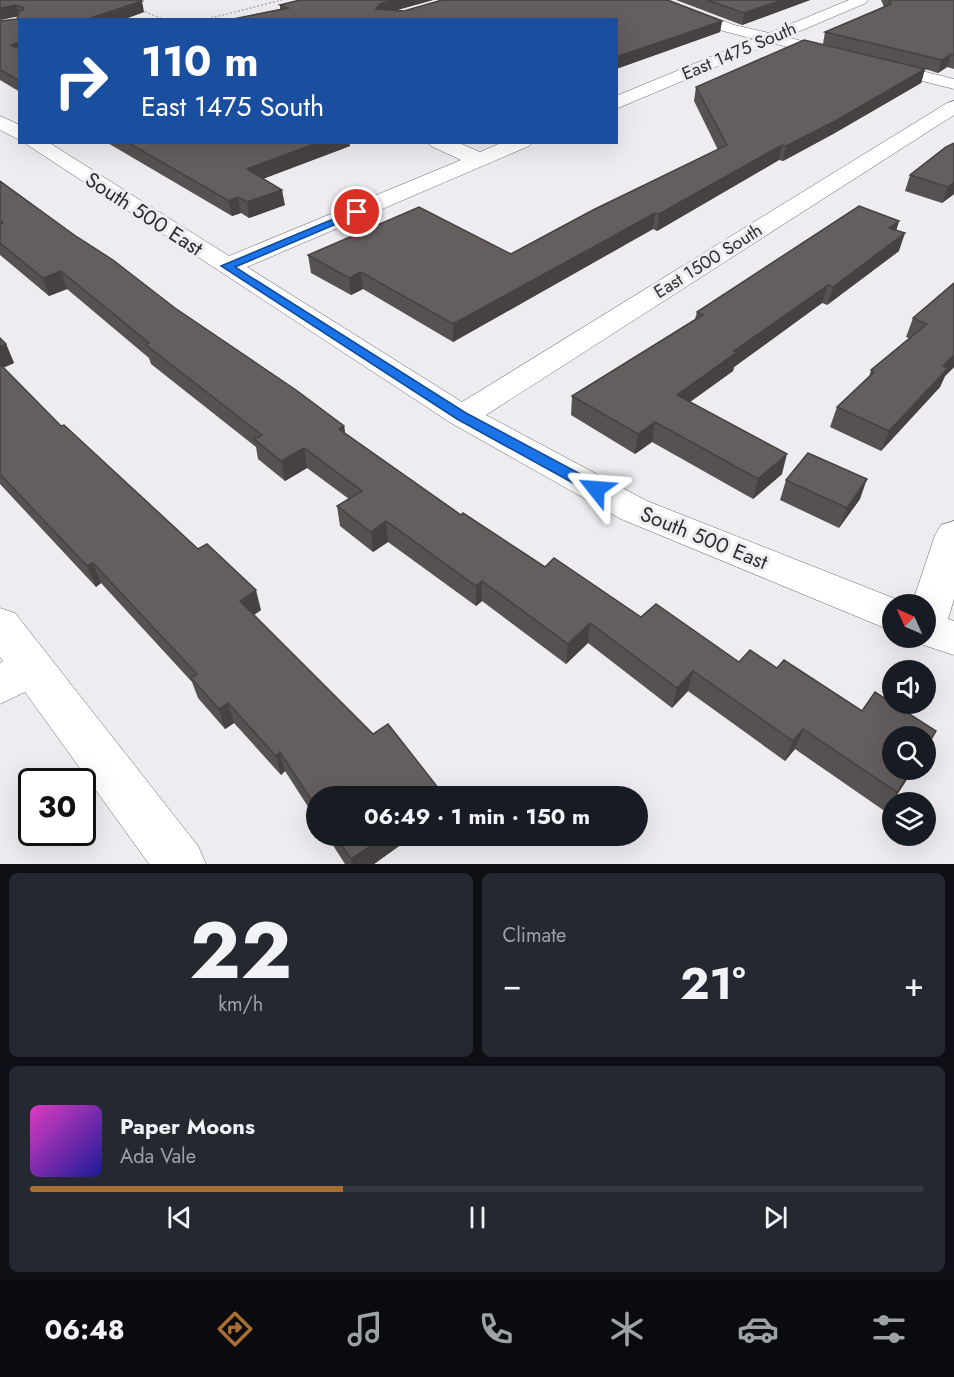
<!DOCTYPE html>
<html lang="en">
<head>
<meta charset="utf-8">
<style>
  body { margin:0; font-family:Jost,sans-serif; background:#242831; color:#f1f3f6; height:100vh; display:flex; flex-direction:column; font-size:22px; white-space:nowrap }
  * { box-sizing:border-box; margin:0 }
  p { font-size:20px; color:#9ea1a6 }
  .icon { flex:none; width:33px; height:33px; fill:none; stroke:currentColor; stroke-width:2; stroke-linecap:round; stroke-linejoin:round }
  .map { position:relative; height:864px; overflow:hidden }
  .side { display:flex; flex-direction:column; gap:9px; padding:9px; background:#0d0f14; flex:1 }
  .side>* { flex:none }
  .banner { position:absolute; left:18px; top:18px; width:600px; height:126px; border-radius:0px; box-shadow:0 6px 24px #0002; background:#1a4fa0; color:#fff; overflow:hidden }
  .needle { width:39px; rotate:315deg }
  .tools { position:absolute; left:882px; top:594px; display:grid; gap:12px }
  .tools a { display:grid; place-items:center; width:54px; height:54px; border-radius:50%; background:#171b24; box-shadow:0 6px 24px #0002; font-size:30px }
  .speed { position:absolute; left:18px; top:768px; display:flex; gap:12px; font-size:30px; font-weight:700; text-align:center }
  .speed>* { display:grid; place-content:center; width:78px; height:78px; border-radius:50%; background:#171b24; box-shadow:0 6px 24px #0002; line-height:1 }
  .speed .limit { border:3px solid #111; border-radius:9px; background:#fff; color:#111 }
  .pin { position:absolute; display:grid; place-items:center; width:51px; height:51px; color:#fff; margin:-26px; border:3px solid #fff; border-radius:50%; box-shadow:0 2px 6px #0007 }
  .me { position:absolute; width:66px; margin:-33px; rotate:298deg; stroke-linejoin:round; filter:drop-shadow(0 0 4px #0008) }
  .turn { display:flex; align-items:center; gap:21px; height:126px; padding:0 24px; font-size:27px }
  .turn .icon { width:78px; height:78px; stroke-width:2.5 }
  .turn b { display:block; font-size:42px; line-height:51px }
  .big { font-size:45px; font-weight:700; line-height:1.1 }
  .side .widget { flex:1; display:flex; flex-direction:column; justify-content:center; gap:9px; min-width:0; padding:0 21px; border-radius:9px; background:#242831 }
  .side .dial { align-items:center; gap:0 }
  .dial b { font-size:78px; line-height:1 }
  .song { display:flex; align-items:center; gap:18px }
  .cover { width:72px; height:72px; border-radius:9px; background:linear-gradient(135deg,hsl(310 70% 55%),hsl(240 70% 35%)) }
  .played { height:6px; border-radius:3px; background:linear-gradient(90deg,#aa6f30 35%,#363941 35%) }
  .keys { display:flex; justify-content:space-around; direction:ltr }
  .heat { display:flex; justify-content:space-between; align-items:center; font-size:33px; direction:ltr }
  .side .tiles { flex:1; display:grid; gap:9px; grid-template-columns:1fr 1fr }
  .widget:last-child { grid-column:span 2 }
  .trip { position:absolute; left:306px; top:786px; width:342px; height:60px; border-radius:30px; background:#171b24; box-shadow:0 6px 24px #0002; font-weight:700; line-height:60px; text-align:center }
  .menu { display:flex; height:96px; justify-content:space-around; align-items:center; background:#090b0e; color:#9ea1a6 }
  .menu .icon { width:42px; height:42px }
  .menu .current { color:#aa6f30 }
  .menu b { font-size:27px; color:#f1f3f6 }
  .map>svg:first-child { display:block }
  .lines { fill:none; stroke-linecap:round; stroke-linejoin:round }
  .minor-casing { stroke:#69686b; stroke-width:1 }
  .path { stroke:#afadb1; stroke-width:1.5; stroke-dasharray:2 2; stroke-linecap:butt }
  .minor { fill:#fff; fill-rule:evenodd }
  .wall { fill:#565251 }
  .shaded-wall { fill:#464242 }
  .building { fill:#645f5e; stroke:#464242; stroke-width:1.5 }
  .route { fill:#1a73e8; stroke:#114b97; stroke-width:1.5 }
  .labels { text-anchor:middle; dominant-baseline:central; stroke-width:6; stroke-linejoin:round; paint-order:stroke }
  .far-street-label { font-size:18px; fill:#2d2c2e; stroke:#eeecf0 }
  .street-label { font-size:21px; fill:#2d2c2e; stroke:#eeecf0 }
</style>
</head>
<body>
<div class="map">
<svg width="954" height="864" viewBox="0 0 954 864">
  <rect width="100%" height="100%" fill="#eeecf0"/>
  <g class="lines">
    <g class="minor-casing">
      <path id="minor" d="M649,0H669L734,25L769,33L849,0H868L866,3L786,37L954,79V89L772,43L616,109V96L754,39L723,31L651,3Z
        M954,101V115L486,415L647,501L906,603L892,604V631L621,519L451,423L23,142H48L229,256L461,160L431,146L428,142H457L480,152L503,142H532L529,146L247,267L462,402L947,103Z
        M0,116L20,125V140L0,130Z
        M954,521V599L948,619L954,621V655L911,641L910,638H926V604H912L935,535L941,525Z
        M0,608L15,613L198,846L206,864H149L25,692L0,704V663L3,661L0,657Z"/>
    </g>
    <path class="path" d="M141,10L165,20
      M203,20L282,0"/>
    <use href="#minor" class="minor"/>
  </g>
  <path class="wall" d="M0,0L144,12L122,20H20V92L0,80V21L17,19L18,16L0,20Z
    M300,0H433L396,10L404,11L442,0H667L722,21L720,32L616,69V20H228L280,9V5Z
    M676,0H810L742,25Z
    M881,0H954V69L947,67L938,73L925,69L921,83L833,134L783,161L779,160L657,231L653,229L453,342L363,289L351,295L311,273L308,255L511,254L718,150L694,101L696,87L911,66L823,44L825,32L884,7Z
    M106,142H349L350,146L263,179L285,205L249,218L241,213L232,216Z
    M946,147L954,194L942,203L905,191L910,175Z
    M0,181L175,308L344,426L345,433L461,515L545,567L641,617L892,770H913L886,812L795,749L785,761L688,691L672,708L588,643L566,664L482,601L476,606L388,542L373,552L340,526L337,506L349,499L307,468L285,481L258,459L256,447L151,364L149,358L67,289L49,296L0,255Z
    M899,221L896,230L899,251L827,305L822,303L734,367L733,371L690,402L782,474L753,499L652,442L635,454L571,415L572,396L695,319L697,312Z
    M954,283V367L945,376L940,387L881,451L830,427L837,407L869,377L871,370L909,338L906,337L913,318Z
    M0,338L6,344L14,363L3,368L61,426L261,610L254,615L373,734L443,794V796H316V819L285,771L281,775L234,723L225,729L198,698L192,682L101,583L96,587L0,484Z
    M786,480L860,499L839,528L780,500Z
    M327,836H413L374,864H345Z"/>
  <path class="shaded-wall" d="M393,0H433L380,15L376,9L380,4Z
    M782,0H810L742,25L744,13Z
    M142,1L144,12L122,20H85Z
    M16,5L20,16L0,20V8Z
    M722,21L720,32L616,69V57Z
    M20,42V55L11,45Z
    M951,54L947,67L938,73L942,60Z
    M925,69L921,83L833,134L783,161L786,146Z
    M320,142H349L350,146L249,184L247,169Z
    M782,145L779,160L657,231L659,214Z
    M954,182V194L942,203L948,187Z
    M282,190L285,205L249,218L247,202Z
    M238,197L241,213L232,216L229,201Z
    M655,213L653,229L453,342V324Z
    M899,221L894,238L889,228Z
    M905,233L899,251L827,305L833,287Z
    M61,271L67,289L49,296L43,278Z
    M361,272L363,289L351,295L349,278Z
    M828,285L822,303L734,367L733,371L673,414L677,395L734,351Z
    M6,344L14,363L0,369V347Z
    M954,355V367L945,376L940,387L881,451L889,431L943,366Z
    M655,422L652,442L635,454L638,434Z
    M344,426L347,446L339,429Z
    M304,448L307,468L285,481L281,461Z
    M787,454L782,474L753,499L758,479Z
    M867,479L860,499L839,528L847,508Z
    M386,521L388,542L373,552L371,532Z
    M93,563L101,583L96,587L87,566Z
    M482,581V601L476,606V586Z
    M256,590L261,610L245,621L240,601Z
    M590,623L588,643L566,664L568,644Z
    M693,671L688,691L672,708L677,688Z
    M228,703L234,723L225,729L219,709Z
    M803,729L795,749L785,761L793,741Z
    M280,752L285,771L281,775L276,756Z
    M912,770H913L886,812L897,792Z
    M385,836H413L374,864H352L351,859Z"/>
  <path class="building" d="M0,0H139L142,1L85,20H20V42L11,45L20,49V81L0,70V21L17,19L19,11L23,10L24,8L16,5L0,8Z
    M300,0H393L380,4L376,9L404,11L442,0H667L722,21L616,57V20H228L288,8L280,5Z
    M707,0H782L744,13Z
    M889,0H954V55L951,54L942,60L825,32L891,4Z
    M804,40L925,69L837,120L786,146L782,145L659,214L655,213L453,324L361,272L349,278L308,255L419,207L511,254L593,210L727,145L696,87Z
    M127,142H320L247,169L282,190L247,202L238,197L229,201Z
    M954,143V182L948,187L910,175L946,147Z
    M0,181L77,237L113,260L175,308L296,390L344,426L339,429L461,515L463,513L545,567L554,558L641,617L656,604L739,662L750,650L777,668L784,660L862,711L875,692L936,731L926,748V736H892V770H912L897,792L803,729L793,741L693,671L677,688L590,623L568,644L482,581L476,586L386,521L371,532L337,506L362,491L304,448L281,461L254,439L262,435L146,345L149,343L61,271L43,278L0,243V224L3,223L0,220Z
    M859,206L899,221L889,228L905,233L833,287L828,285L734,351L737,352L677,395L787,454L758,479L655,422L638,434L572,396L703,315L697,312Z
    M954,283V355L943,366L948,368L889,431L837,407L874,372L871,370L927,324L913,318Z
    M0,338L6,344L0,347Z
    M0,364L61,426L64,425L198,549L207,544L256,590L240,601L373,734L388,724L443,794L440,796H316V807L280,752L276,756L228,703L219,709L191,678L197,674L93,563L87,566L0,474Z
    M808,453L867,479L847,508L786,480Z
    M335,836H385L351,859Z"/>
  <path class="route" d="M357,209L361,212L360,214L235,267L466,413L601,485L603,489L601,493H591L457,419L221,266Z"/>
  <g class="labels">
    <g class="far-street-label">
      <text transform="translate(739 51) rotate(-23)">East 1475 South</text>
      <text transform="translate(708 261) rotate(-32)">East 1500 South</text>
    </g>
    <g class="street-label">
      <text transform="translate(144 214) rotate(33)">South 500 East</text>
      <text transform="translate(704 538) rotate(22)">South 500 East</text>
    </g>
  </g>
</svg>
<div class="tools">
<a><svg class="needle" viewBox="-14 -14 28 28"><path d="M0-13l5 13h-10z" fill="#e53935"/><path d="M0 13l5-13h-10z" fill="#9ea1a6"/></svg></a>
<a><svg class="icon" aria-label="sound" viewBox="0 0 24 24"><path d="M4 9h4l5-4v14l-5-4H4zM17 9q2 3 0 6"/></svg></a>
<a><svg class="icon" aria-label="search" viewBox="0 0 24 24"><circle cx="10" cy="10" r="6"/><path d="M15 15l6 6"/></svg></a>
<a><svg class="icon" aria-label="layers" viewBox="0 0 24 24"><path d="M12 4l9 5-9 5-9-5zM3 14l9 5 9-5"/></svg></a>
</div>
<div class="speed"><div class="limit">30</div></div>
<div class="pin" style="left:357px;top:212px;background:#d93025"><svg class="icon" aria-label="arrive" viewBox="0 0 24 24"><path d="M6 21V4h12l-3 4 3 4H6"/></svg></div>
<svg class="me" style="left:596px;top:489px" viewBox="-20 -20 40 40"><path d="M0-17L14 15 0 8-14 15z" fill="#1a73e8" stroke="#fff" stroke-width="4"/></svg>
<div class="trip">06:49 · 1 min · 150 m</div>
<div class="banner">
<div class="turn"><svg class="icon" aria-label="right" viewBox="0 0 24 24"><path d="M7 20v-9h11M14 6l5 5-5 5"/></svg><div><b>110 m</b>East 1475 South</div></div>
</div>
</div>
<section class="side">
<div class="tiles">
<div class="widget dial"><b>22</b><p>km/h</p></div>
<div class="widget"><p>Climate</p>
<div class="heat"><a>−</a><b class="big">21°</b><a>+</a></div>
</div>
<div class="widget">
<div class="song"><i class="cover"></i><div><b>Paper Moons</b><p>Ada Vale</p></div></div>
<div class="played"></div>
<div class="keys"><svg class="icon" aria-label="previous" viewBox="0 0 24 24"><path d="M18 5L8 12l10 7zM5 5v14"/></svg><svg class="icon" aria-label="pause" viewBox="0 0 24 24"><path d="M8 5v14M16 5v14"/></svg><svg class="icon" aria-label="next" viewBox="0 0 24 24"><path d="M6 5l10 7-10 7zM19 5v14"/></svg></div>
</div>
</div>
</section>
<nav class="menu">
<b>06:48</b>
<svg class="icon current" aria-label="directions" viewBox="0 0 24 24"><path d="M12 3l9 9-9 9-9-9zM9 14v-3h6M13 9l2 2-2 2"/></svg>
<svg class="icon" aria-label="music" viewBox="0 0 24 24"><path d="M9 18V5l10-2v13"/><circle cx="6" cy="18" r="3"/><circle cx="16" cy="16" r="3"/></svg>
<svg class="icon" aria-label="phone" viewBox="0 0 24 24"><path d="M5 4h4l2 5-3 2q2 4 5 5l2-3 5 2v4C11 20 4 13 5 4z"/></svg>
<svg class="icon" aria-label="climate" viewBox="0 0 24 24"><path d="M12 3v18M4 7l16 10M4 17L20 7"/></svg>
<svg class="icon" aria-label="car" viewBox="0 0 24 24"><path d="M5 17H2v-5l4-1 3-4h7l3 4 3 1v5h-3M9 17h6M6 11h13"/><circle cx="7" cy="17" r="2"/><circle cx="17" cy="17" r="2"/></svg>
<svg class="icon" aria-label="filters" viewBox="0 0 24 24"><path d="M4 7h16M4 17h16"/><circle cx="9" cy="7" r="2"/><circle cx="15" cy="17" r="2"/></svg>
</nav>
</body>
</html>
